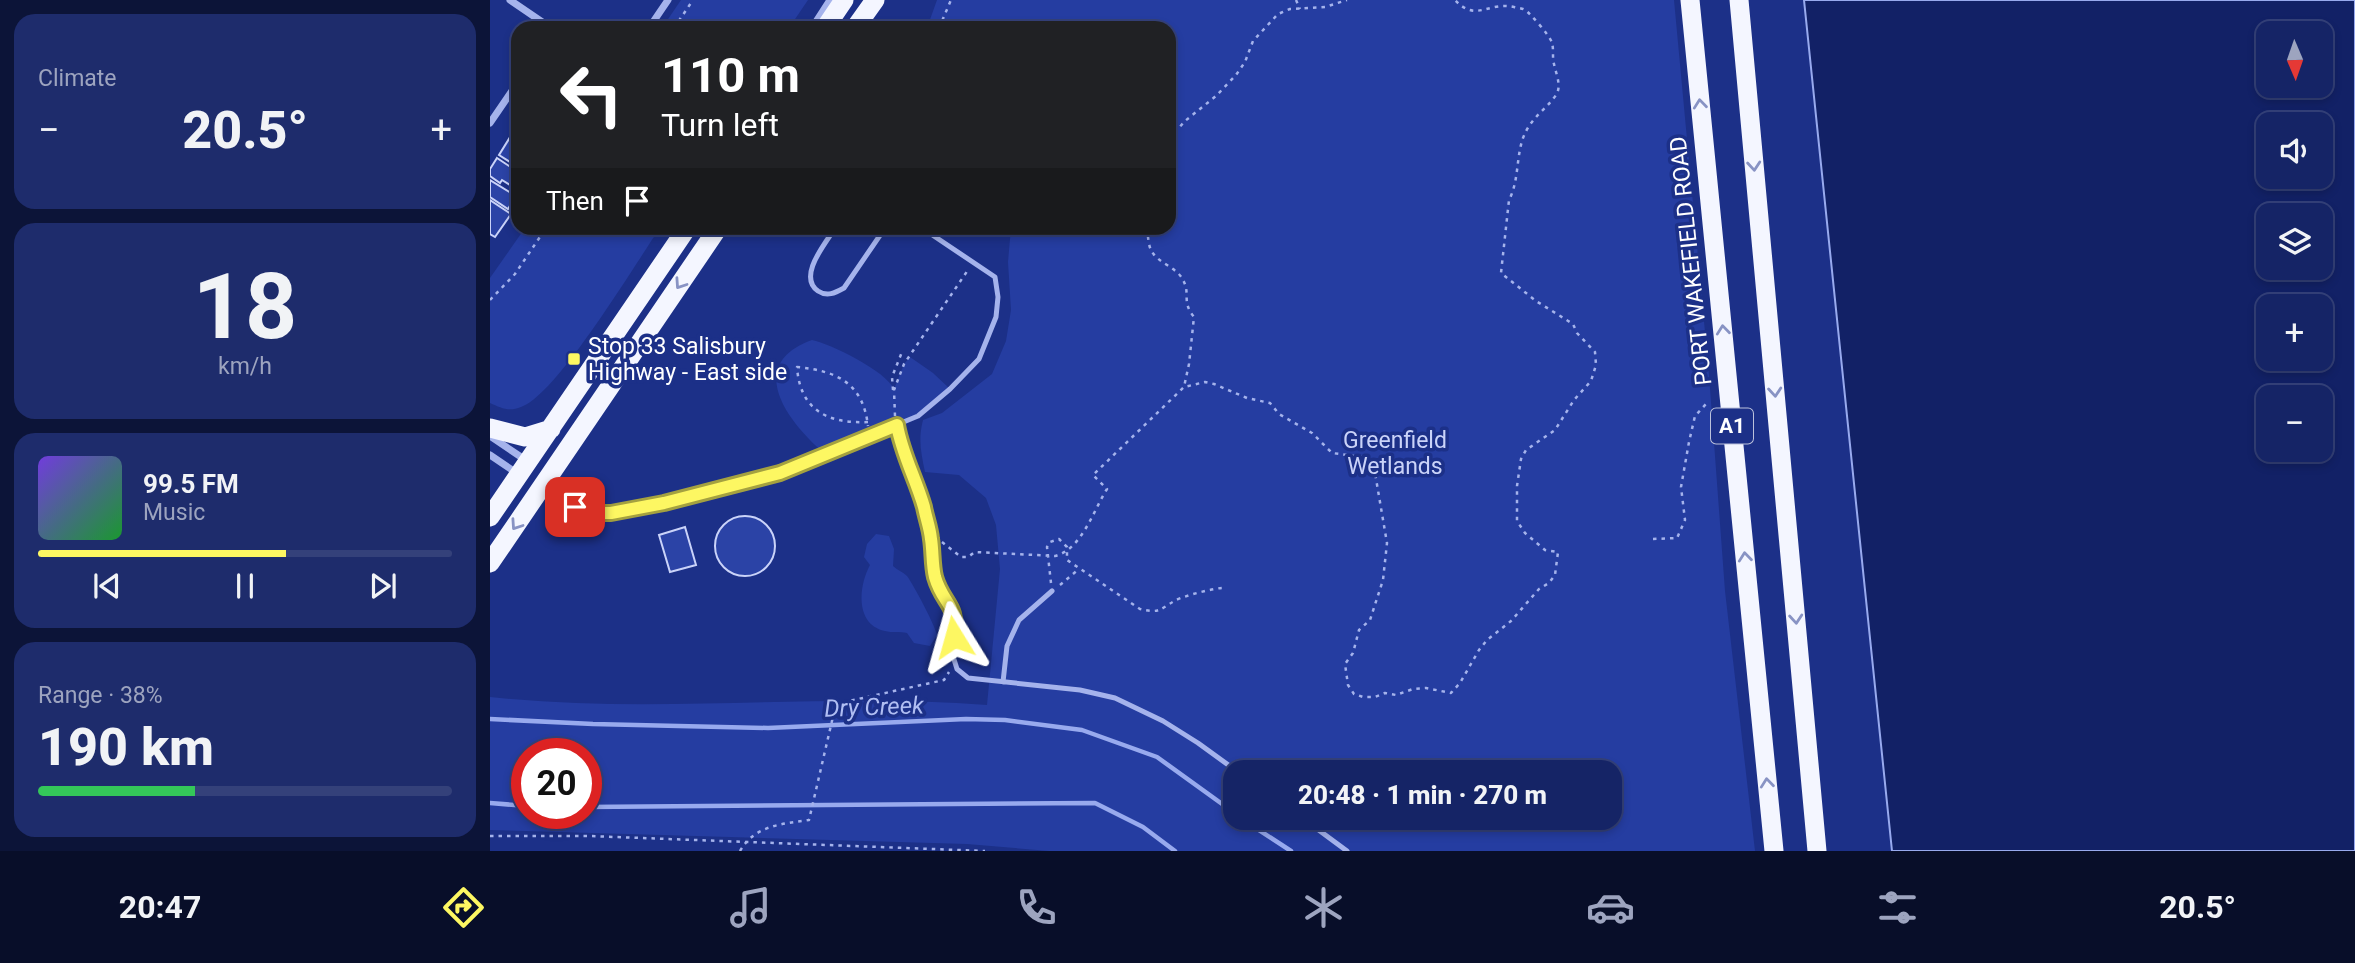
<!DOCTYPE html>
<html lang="en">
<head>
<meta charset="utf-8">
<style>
  body { margin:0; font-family:Roboto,sans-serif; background:#1e2c6c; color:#f1f3f6; height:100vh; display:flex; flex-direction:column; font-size:26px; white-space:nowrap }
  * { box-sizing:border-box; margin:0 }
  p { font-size:23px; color:#9da4bf }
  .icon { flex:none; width:38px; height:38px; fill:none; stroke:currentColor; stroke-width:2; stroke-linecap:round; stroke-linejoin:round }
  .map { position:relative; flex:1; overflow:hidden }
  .panel { display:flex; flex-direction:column; gap:14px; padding:14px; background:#0c1438; width:490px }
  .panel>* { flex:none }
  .guide { position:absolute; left:21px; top:21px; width:665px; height:214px; border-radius:21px; box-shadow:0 4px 10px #0003,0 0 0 2px #34417a; background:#202124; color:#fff; overflow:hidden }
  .needle { width:46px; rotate:178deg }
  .fabs { position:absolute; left:1766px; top:21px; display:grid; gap:14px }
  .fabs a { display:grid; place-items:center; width:77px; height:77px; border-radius:14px; background:#152466; box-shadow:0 4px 10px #0003,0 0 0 2px #34417a; font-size:35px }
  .speed { position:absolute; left:21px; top:738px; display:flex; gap:14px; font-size:35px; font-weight:700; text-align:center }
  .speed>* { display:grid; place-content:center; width:91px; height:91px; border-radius:50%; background:#152466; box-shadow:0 4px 10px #0003,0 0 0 2px #34417a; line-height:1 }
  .speed .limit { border:10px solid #d22; background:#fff; color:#111 }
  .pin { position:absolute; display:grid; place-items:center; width:60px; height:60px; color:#fff; margin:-30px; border-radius:14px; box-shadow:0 4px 10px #0006 }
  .me { position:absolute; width:77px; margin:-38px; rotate:352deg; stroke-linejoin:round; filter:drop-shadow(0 0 5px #0008) }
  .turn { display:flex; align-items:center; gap:24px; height:147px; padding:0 35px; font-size:32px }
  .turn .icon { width:91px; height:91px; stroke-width:2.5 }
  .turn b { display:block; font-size:49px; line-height:60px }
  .then { display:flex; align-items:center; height:66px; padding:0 35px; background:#0003; gap:14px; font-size:26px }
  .big { font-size:52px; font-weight:800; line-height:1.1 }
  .panel .widget { flex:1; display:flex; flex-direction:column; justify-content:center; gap:10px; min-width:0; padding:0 24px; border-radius:21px; background:#1e2c6c }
  .panel .dial { align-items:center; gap:0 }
  .dial b { font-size:91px; line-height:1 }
  .song { display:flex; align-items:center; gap:21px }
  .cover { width:84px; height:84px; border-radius:10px; background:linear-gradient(135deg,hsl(260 70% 55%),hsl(130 70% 35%)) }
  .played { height:7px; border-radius:4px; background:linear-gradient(90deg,#fdf762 60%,#34417a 60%) }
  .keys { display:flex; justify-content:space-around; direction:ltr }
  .heat { display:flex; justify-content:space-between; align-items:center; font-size:38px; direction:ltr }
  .charge { height:10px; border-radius:5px; background:linear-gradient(90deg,#34c759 38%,#34417a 0) }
  .trip { position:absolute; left:733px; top:760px; width:399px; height:70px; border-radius:21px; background:#152466; box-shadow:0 4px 10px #0003,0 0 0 2px #34417a; font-weight:800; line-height:70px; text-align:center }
  .menu { display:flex; height:112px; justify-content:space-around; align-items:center; background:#080e29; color:#9da4bf }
  .menu .icon { width:49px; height:49px }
  .menu .active { color:#fdf762 }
  .menu b { font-size:32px; color:#f1f3f6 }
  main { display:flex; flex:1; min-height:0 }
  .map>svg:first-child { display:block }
  .green { fill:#253da1; fill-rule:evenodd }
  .water { fill:#122166; stroke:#98aaee; stroke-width:2; fill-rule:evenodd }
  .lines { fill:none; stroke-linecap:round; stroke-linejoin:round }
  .stream { stroke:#98aaee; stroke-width:4.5 }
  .building { fill:#2b43a6; stroke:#cad3f9; stroke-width:2 }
  .path { stroke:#a5b3ec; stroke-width:2.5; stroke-dasharray:3.5 5; stroke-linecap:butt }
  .service { stroke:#a5b3ec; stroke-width:5 }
  .minor { stroke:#a5b3ec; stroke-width:7 }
  .trunk { stroke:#f4f6ff; stroke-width:19 }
  .oneway { stroke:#8893c4 }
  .route-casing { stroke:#a4a140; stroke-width:18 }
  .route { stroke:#fdf762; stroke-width:12 }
  .poi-dot { fill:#fdf762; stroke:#1c3088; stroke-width:2.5 }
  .labels { text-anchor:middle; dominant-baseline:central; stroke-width:7; stroke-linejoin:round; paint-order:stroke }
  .shield { fill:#1c3088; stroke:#bbc1db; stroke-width:2 }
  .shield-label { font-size:21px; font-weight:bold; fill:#fff }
  .street-label { font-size:23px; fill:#fff; stroke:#1c3088 }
  .poi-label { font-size:23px; fill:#fff; stroke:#1c3088; text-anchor:start }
  .park-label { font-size:23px; fill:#cad3f9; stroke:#1c3088 }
  .water-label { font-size:24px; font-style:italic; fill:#b0bef3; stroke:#1c3088 }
</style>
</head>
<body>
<main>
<section class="panel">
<div class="widget"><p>Climate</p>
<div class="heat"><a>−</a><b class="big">20.5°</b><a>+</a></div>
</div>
<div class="widget dial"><b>18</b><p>km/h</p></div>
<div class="widget">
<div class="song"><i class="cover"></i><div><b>99.5 FM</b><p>Music</p></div></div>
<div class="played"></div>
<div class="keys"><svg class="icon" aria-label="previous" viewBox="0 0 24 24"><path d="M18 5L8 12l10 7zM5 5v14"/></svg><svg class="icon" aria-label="pause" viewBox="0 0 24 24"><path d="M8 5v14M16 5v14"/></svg><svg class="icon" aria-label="next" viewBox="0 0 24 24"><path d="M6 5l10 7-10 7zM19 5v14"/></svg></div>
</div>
<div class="widget"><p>Range · 38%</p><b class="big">190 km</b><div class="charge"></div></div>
</section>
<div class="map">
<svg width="1865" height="851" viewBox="0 0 1865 851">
  <rect width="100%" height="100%" fill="#1c3088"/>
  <path class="green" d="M191,0H318L299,28H172Z
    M447,0H1184L1219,375L1235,591L1265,851H559L477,844L0,830V697C165,715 332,692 497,705L510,569L506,525L496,498L469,475L435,472C431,453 428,439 433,420L452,413L502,374L516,341L521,310L518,262L521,228H679V28H437ZM37,754H96V814H37ZM746,772H1120V817H746Z
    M35,228H170C145,264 67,395 31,407C19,412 11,408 0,403V278Z
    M322,340C341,344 396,371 404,389L414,364L420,357L443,373L460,389L428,416L335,454C299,423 253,365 322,340Z
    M386,534L399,536L404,549L403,566C407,570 413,572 417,576C423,584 445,625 447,635L440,646L424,643L417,633C410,631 402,633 395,631C364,624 369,585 380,565L374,557L377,544Z"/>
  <path class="water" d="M1314,0H1865V851H1402ZM1778,33H1830V86H1778ZM1778,124H1830V177H1778ZM1778,215H1830V268H1778ZM1778,306H1830V359H1778ZM1778,397H1830V450H1778Z"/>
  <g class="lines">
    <path class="stream" d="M0,719L103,724L278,728L476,719L515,720L592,730L667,757L746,814
      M0,803L37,806
      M96,807L605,803L653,827L685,851
      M749,817L801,851"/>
  </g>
  <path class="building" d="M22,134L28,138V167L9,155Z
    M7,158L28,172V190L12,180L10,183L0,176V169Z
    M0,180L26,196L18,209L0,197Z
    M0,200L21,214L5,237L0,234Z
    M225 546a30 30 0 1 1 60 0a30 30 0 1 1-60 0Z
    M195,527L206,565L180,572L169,535Z"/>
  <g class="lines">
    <path class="path" d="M806,0L810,9
      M184,28L203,0
      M449,28L461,0
      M679,139L695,121L726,96L746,75L755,62L763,41L788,14L800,9L835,7L857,0
      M657,228C658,234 658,244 661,250C667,263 687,267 693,280C701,294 691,301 704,317L699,364L694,387
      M0,300L25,274L56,228
      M403,390L402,377L412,352
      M405,416L404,390L414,364L478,270
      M378,422C339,424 310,411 307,367C347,371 373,383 378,426
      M1163,539L1187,538L1195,520L1191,487L1199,442L1205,416L1216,404
      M452,542L471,557H478L485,552L565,556C592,549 603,511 617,489L603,475L694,387L715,382L724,384L757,398L780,403L789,414L822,433L842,453L872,457L884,467L897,543L893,580L880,620L869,630L863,653L855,664L858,685L864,694L873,697H885L895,693L906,695L923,689L936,688L961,693L970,683L989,650L997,640L1021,621L1049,589L1059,583L1065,575L1068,552L1055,550L1035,533L1027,521V486L1031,459L1036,450L1065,430L1084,400L1101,381L1106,365L1105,352L1087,333L1083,324L1046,301L1011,273L1019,200C1029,181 1026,158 1033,138C1041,117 1055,111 1066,95C1072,86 1066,74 1064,64C1062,57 1064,50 1062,43C1061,37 1040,13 1035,10C1032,8 1028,8 1024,7C999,1 986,23 965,0
      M561,583L557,547L560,542L569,539L577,547V560L650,609C670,614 670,609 686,600C694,596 727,587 735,588
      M570,585L589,569
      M0,836H99L495,851
      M250,851C265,825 292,824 319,820L345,708L350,703L454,680L459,672"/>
    <path class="service" d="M345,228C336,243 307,276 328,291C337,297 345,293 354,288L395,228
      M407,424L411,449L430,491L441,535L444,575L450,592L461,606L466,621L462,653L467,669L478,678L590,690L625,698L673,721L708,743L748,772
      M56,489L85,507L104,513H121L150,509L290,473L428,416L460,389L489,359L506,317L508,297L505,277L432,228
      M513,682L517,646L529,620L562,591
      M811,817L857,851"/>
    <path class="minor" d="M20,0L61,28
      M159,28L178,0
      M322,28L340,0
      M0,123L28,82
      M0,436L37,461
      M0,455L28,474"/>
    <path class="trunk" d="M1200,0L1284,851
      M1249,0L1327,851
      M335,28L354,0
      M365,28L385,0
      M0,428L35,437L61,429
      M0,517L197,228
      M0,563L228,228"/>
  </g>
  <defs><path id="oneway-chevron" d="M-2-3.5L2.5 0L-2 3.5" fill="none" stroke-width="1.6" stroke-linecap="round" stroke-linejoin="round" transform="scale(1.75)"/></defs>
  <g class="oneway">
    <use href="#oneway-chevron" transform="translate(1210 104) rotate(-96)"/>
    <use href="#oneway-chevron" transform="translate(1264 166) rotate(85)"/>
    <use href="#oneway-chevron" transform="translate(190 284) rotate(124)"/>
    <use href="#oneway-chevron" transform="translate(1233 330) rotate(-96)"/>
    <use href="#oneway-chevron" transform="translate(1285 392) rotate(85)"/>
    <use href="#oneway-chevron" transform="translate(26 525) rotate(124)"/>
    <use href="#oneway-chevron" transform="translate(1255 557) rotate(-96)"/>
    <use href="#oneway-chevron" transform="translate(1306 619) rotate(85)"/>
    <use href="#oneway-chevron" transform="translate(1277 783) rotate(-96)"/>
  </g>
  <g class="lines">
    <g class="route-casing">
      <path id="route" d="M85,507L104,513H121L174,503L290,473L407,425C412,454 426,479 434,507C436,518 440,528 441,539C443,551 442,565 445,577C453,605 468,603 464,637"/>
    </g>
    <use href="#route" class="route"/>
  </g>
  <rect class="poi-dot" x="77" y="352" width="14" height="14" rx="3.5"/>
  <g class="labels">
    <rect class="shield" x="1221" y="408.5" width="42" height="35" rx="5"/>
    <g class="shield-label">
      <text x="1242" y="426">A1</text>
    </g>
    <g class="street-label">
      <text transform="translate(1201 261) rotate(-96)">PORT WAKEFIELD ROAD</text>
    </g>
    <g class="poi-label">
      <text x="98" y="346">Stop 33 Salisbury<tspan x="98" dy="26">Highway - East side</tspan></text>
    </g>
    <g class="park-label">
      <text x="905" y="440">Greenfield<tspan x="905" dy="26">Wetlands</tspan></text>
    </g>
    <g class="water-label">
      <text transform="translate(384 707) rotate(-2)">Dry Creek</text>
    </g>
  </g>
</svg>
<div class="fabs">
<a><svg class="needle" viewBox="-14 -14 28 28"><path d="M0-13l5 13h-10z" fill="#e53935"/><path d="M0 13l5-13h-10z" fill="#9da4bf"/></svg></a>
<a><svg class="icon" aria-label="sound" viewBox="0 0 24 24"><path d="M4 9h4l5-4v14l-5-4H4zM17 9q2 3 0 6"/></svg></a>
<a><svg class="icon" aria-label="layers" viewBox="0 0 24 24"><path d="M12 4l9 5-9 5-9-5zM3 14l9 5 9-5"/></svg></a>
<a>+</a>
<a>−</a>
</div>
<div class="speed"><div class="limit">20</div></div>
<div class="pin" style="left:85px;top:507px;background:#d93025"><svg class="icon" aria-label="arrive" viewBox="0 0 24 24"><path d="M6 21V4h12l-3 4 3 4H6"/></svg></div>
<svg class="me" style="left:464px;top:637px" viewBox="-20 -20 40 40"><path d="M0-17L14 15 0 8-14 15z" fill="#fdf762" stroke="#fff" stroke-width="4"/></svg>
<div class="trip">20:48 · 1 min · 270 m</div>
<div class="guide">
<div class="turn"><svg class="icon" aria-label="left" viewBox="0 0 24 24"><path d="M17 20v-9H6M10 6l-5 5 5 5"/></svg><div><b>110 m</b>Turn left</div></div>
<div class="then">Then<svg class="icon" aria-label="arrive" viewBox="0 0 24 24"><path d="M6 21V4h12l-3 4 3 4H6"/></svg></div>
</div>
</div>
</main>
<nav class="menu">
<b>20:47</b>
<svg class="icon active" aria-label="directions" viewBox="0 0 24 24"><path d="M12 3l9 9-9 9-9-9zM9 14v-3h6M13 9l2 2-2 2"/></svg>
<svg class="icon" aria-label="music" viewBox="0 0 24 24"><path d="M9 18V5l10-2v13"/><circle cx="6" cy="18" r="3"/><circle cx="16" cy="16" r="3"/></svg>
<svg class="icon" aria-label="phone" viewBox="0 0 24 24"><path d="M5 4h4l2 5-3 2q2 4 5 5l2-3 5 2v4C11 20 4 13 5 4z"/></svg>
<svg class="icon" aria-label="climate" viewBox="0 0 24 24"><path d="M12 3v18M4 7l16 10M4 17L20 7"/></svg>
<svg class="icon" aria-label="car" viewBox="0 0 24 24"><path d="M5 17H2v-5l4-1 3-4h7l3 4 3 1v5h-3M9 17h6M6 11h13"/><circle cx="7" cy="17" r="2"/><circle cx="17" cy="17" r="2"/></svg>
<svg class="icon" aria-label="filters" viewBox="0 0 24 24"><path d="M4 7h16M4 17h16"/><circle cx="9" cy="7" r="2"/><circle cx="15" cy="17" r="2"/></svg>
<b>20.5°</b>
</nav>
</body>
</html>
